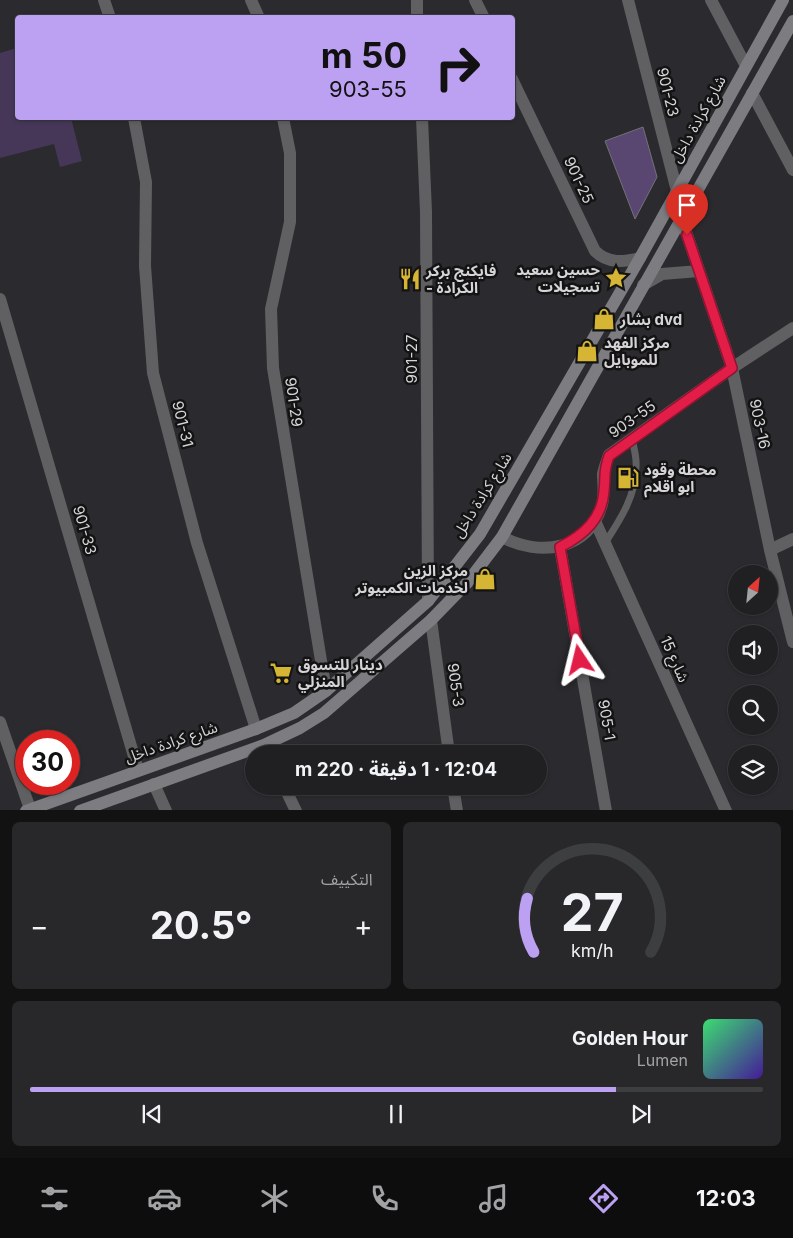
<!DOCTYPE html>
<html lang="ar">
<head>
<meta charset="utf-8">
<style>
  body { margin:0; font-family:Inter,"Noto Sans Arabic",sans-serif; background:#28282a; color:#f1f3f6; direction:rtl; height:100vh; display:flex; flex-direction:column; font-size:19px; white-space:nowrap }
  * { box-sizing:border-box; margin:0 }
  p { font-size:16px; color:#a2a3a5 }
  .icon { flex:none; width:28px; height:28px; fill:none; stroke:currentColor; stroke-width:2; stroke-linecap:round; stroke-linejoin:round }
  .map { position:relative; height:810px; overflow:hidden; direction:ltr }
  .sheet { display:flex; flex-direction:column; gap:12px; padding:12px; background:#121213; flex:1 }
  .sheet>* { flex:none }
  .hud { position:absolute; left:15px; top:15px; width:500px; height:105px; border-radius:5px; box-shadow:0 1px 4px #0004,0 0 0 1px #3d3e40; direction:rtl; background:#bca0f2; color:#111; overflow:hidden }
  .needle { width:32px; rotate:27deg }
  .fabs { position:absolute; left:728px; top:565px; display:grid; gap:10px }
  .fabs a { display:grid; place-items:center; width:50px; height:50px; border-radius:50%; background:#202022; box-shadow:0 1px 4px #0004,0 0 0 1px #3d3e40; font-size:25px }
  .speed { position:absolute; left:15px; top:730px; display:flex; gap:10px; font-size:25px; font-weight:700; text-align:center }
  .speed>* { display:grid; place-content:center; width:65px; height:65px; border-radius:50%; background:#202022; box-shadow:0 1px 4px #0004,0 0 0 1px #3d3e40; line-height:1 }
  .speed .limit { border:8px solid #d22; background:#fff; color:#111 }
  .pin { position:absolute; display:grid; place-items:center; width:42px; height:42px; color:#fff; margin:-51px -21px; border-radius:50% 50% 50% 0; rotate:-45deg; box-shadow:0 0 5px #0007 }
  .pin .icon { rotate:45deg }
  .me { position:absolute; width:55px; margin:-28px; rotate:350deg; stroke-linejoin:round; filter:drop-shadow(0 0 4px #0008) }
  .turn { display:flex; align-items:center; gap:18px; height:105px; padding:0 25px; font-size:22px }
  .turn .icon { width:65px; height:65px; stroke-width:2.5 }
  .turn b { display:block; font-size:35px; line-height:42px }
  .big { font-size:38px; font-weight:700; line-height:1.1 }
  .sheet .widget { flex:1; display:flex; flex-direction:column; justify-content:center; gap:8px; min-width:0; padding:0 18px; border-radius:8px; background:#28282a }
  .sheet .dial { align-items:center; gap:0 }
  .dial svg { height:130px; overflow:visible; fill:none; stroke:#3d3e40; stroke-width:7; stroke-linecap:round; text-anchor:middle }
  .dial text { fill:#f1f3f6; stroke:none }
  .song { display:flex; align-items:center; gap:15px }
  .cover { width:60px; height:60px; border-radius:8px; background:linear-gradient(135deg,hsl(140 70% 55%),hsl(260 70% 35%)) }
  .played { height:5px; border-radius:2px; background:linear-gradient(90deg,#bca0f2 80%,#3d3e40 80%) }
  .keys { display:flex; justify-content:space-around; direction:ltr }
  .heat { display:flex; justify-content:space-between; align-items:center; font-size:28px; direction:ltr }
  .sheet .tiles { flex:1; display:grid; gap:12px; grid-template-columns:1fr 1fr }
  .widget:last-child { grid-column:span 2 }
  .trip { position:absolute; left:245px; top:745px; width:302px; height:50px; border-radius:25px; background:#202022; box-shadow:0 1px 4px #0004,0 0 0 1px #3d3e40; font-weight:700; line-height:50px; text-align:center; direction:rtl }
  .tabs { display:flex; height:80px; justify-content:space-around; align-items:center; background:#0d0d0e; color:#a2a3a5 }
  .tabs .icon { width:35px; height:35px }
  .tabs .current { color:#bca0f2 }
  .tabs b { font-size:22px; color:#f1f3f6 }
  .map>svg:first-child { display:block }
  .green { fill:#463759 }
  .building { fill:#594772; stroke:#737176 }
  .lines { fill:none; stroke-linecap:round; stroke-linejoin:round }
  .lane { stroke:#605f61; stroke-width:7 }
  .street { stroke:#605f61; stroke-width:12 }
  .secondary { stroke:#7d7c80; stroke-width:12 }
  .route-casing { stroke:#92132f; stroke-width:12 }
  .route { stroke:#e11d48; stroke-width:9 }
  .labels { text-anchor:middle; dominant-baseline:central; stroke-width:5; stroke-linejoin:round; paint-order:stroke }
  .street-label { font-size:15px; fill:#d6d4d7; stroke:#131314 }
  .poi-label { font-size:15px; font-weight:bold; fill:#d6d4d7; stroke:#131314; text-anchor:start }
</style>
</head>
<body>
<div class="map">
<svg width="793" height="811" viewBox="0 0 793 811">
  <rect width="100%" height="100%" fill="#2b2a2e"/>
  <path class="green" d="M17,48L18,118H71L82,161L60,167L54,144L0,158V53Z"/>
  <path class="building" d="M643,127L657,177L635,219L605,141Z"/>
  <g class="lines">
    <path class="lane" d="M605,543C620,520 636,496 636,467C637,458 634,448 632,439"/>
    <path class="street" d="M104,0L110,18
      M251,0L259,18
      M417,0V18
      M475,0L484,18
      M628,0L677,191
      M711,0L746,66
      M512,79L595,251C608,264 624,262 640,258
      M752,93L793,170
      M134,118L146,182L145,266L153,373L197,543L256,729
      M283,118L290,153V222L271,309L273,368L326,691
      M422,118L426,212L428,601
      M681,217L732,368L770,550L793,642
      M643,285L662,274L699,271
      M0,299L138,770
      M595,521L726,811
      M502,537C539,557 590,551 602,504C605,494 603,484 603,474C604,468 607,461 609,455L732,368L793,328
      M560,547L606,811
      M770,550L793,539
      M431,620L449,754
      M0,722L30,809
      M154,784L166,811
      M284,786L296,811
      M453,786L457,811"/>
    <path class="secondary" d="M26,811L256,729L294,713L326,691L428,601L480,534L640,258L783,0
      M80,811L264,745L300,728L324,713L431,620L467,583L502,537L793,21"/>
  </g>
  <g class="lines">
    <g class="route-casing">
      <path id="route" d="M580,660L560,547C584,535 602,519 604,491C606,475 603,472 609,456L732,368L687,235"/>
    </g>
    <use href="#route" class="route"/>
  </g>
  <defs>
    <g id="sight-bare" transform="scale(1.725)"><path d="M0-6L1.8-2.2L6-1.7L2.9 1.2L3.7 5.4L0 3.3L-3.7 5.4L-2.9 1.2L-6-1.7L-1.8-2.2Z" fill="#d6b534" stroke="#131314" stroke-width="2.5" paint-order="stroke"/></g>
    <g id="restaurant-bare" transform="scale(1.725)"><path d="M-5-6h1v4h1v-4h1v4h1v-4h1v5L-1.5 .5V6h-2V.5L-5-1ZM5-6V6H3V1.5H1.5Q1.5-4 5-6Z" fill="#d6b534" stroke="#131314" stroke-width="2.5" paint-order="stroke"/></g>
    <g id="shop-bare" transform="scale(1.725)"><path d="M-5-2.5h2.3a2.7 3.5 0 0 1 5.4 0H5L5.5 6h-11ZM-1.5-2.5h3a1.5 2.3 0 0 0-3 0Z" fill="#d6b534" stroke="#131314" stroke-width="2.5" paint-order="stroke"/></g>
    <g id="fuel-bare" transform="scale(1.725)"><path d="M-5.5-6h7V0h2V4h1.3V-2.5L3-4.5l.8-.8L6-3V5H2.5V1h-1V6h-7ZM-4.2-4.7v3.2H.2V-4.7Z" fill="#d6b534" stroke="#131314" stroke-width="2.5" paint-order="stroke"/></g>
    <g id="supermarket-bare" transform="scale(1.725)"><path d="M-6-5.5h2.5l.6 2H6L4.5 2H-2.5L-4.4-4H-6ZM-1.5 3.2a1.3 1.3 0 1 0 .1 0ZM3 3.2a1.3 1.3 0 1 0 .1 0Z" fill="#d6b534" stroke="#131314" stroke-width="2.5" paint-order="stroke"/></g>
  </defs>
  <g fill-rule="evenodd">
    <use href="#sight-bare" x="616" y="278"/>
    <use href="#restaurant-bare" x="410" y="279"/>
    <use href="#shop-bare" x="604" y="319"/>
    <use href="#shop-bare" x="587" y="351"/>
    <use href="#fuel-bare" x="628" y="478"/>
    <use href="#shop-bare" x="485" y="579"/>
    <use href="#supermarket-bare" x="281" y="673"/>
  </g>
  <g class="labels">
    <g class="street-label">
      <text transform="translate(668 92) rotate(76)">901-23</text>
      <text transform="translate(698 119) rotate(-61)">شارع كرادة داخل</text>
      <text transform="translate(579 180) rotate(65)">901-25</text>
      <text transform="translate(411 359) rotate(-90)">901-27</text>
      <text transform="translate(294 402) rotate(82)">901-29</text>
      <text transform="translate(632 419) rotate(-35)">903-55</text>
      <text transform="translate(183 424) rotate(76)">901-31</text>
      <text transform="translate(760 424) rotate(78)">903-16</text>
      <text transform="translate(482 495) rotate(-58)">شارع كرادة داخل</text>
      <text transform="translate(85 530) rotate(74)">901-33</text>
      <text transform="translate(675 659) rotate(66)">شارع 15</text>
      <text transform="translate(456 685) rotate(82)">905-3</text>
      <text transform="translate(607 720) rotate(80)">905-1</text>
      <text transform="translate(171 742) rotate(-19)">شارع كرادة داخل</text>
    </g>
    <g class="poi-label">
      <text x="600" y="269" text-anchor="end">حسين سعيد<tspan x="600" dy="17">تسجيلات</tspan></text>
      <text x="426" y="270">فايكنج بركر<tspan x="426" dy="17">- الكرادة</tspan></text>
      <text x="620" y="319">بشار dvd</text>
      <text x="604" y="342">مركز الفهد<tspan x="604" dy="17">للموبايل</tspan></text>
      <text x="644" y="469">محطة وقود<tspan x="644" dy="17">ابو اقلام</tspan></text>
      <text x="468" y="570" text-anchor="end">مركز الزين<tspan x="468" dy="17">لخدمات الكمبيوتر</tspan></text>
      <text x="298" y="664">دينار للتسوق<tspan x="298" dy="17">المنزلي</tspan></text>
    </g>
  </g>
</svg>
<div class="fabs">
<a><svg class="needle" viewBox="-14 -14 28 28"><path d="M0-13l5 13h-10z" fill="#e53935"/><path d="M0 13l5-13h-10z" fill="#a2a3a5"/></svg></a>
<a><svg class="icon" aria-label="sound" viewBox="0 0 24 24"><path d="M4 9h4l5-4v14l-5-4H4zM17 9q2 3 0 6"/></svg></a>
<a><svg class="icon" aria-label="search" viewBox="0 0 24 24"><circle cx="10" cy="10" r="6"/><path d="M15 15l6 6"/></svg></a>
<a><svg class="icon" aria-label="layers" viewBox="0 0 24 24"><path d="M12 4l9 5-9 5-9-5zM3 14l9 5 9-5"/></svg></a>
</div>
<div class="speed"><div class="limit">30</div></div>
<div class="pin" style="left:687px;top:235px;background:#d93025"><svg class="icon" aria-label="arrive" viewBox="0 0 24 24"><path d="M6 21V4h12l-3 4 3 4H6"/></svg></div>
<svg class="me" style="left:580px;top:660px" viewBox="-20 -20 40 40"><path d="M0-17L14 15 0 8-14 15z" fill="#e11d48" stroke="#fff" stroke-width="4"/></svg>
<div class="trip">12:04 · 1 دقيقة · 220 m</div>
<div class="hud">
<div class="turn"><svg class="icon" aria-label="right" viewBox="0 0 24 24"><path d="M7 20v-9h11M14 6l5 5-5 5"/></svg><div><b>50 m</b>903-55</div></div>
</div>
</div>
<section class="sheet">
<div class="tiles">
<div class="widget dial"><svg viewBox="0 0 100 80">
<path d="M14 69A42 42 0 1 1 86 69"/>
<path d="M14 69A42 42 0 0 1 10 36" stroke="#bca0f2"/>
<text x="50" y="56" font-size="32" font-weight="700">27</text>
<text x="50" y="72" font-size="11">km/h</text>
</svg></div>
<div class="widget"><p>التكييف</p>
<div class="heat"><a>−</a><b class="big">20.5°</b><a>+</a></div>
</div>
<div class="widget">
<div class="song"><i class="cover"></i><div><b>Golden Hour</b><p>Lumen</p></div></div>
<div class="played"></div>
<div class="keys"><svg class="icon" aria-label="previous" viewBox="0 0 24 24"><path d="M18 5L8 12l10 7zM5 5v14"/></svg><svg class="icon" aria-label="pause" viewBox="0 0 24 24"><path d="M8 5v14M16 5v14"/></svg><svg class="icon" aria-label="next" viewBox="0 0 24 24"><path d="M6 5l10 7-10 7zM19 5v14"/></svg></div>
</div>
</div>
</section>
<nav class="tabs">
<b>12:03</b>
<svg class="icon current" aria-label="directions" viewBox="0 0 24 24"><path d="M12 3l9 9-9 9-9-9zM9 14v-3h6M13 9l2 2-2 2"/></svg>
<svg class="icon" aria-label="music" viewBox="0 0 24 24"><path d="M9 18V5l10-2v13"/><circle cx="6" cy="18" r="3"/><circle cx="16" cy="16" r="3"/></svg>
<svg class="icon" aria-label="phone" viewBox="0 0 24 24"><path d="M5 4h4l2 5-3 2q2 4 5 5l2-3 5 2v4C11 20 4 13 5 4z"/></svg>
<svg class="icon" aria-label="climate" viewBox="0 0 24 24"><path d="M12 3v18M4 7l16 10M4 17L20 7"/></svg>
<svg class="icon" aria-label="car" viewBox="0 0 24 24"><path d="M5 17H2v-5l4-1 3-4h7l3 4 3 1v5h-3M9 17h6M6 11h13"/><circle cx="7" cy="17" r="2"/><circle cx="17" cy="17" r="2"/></svg>
<svg class="icon" aria-label="filters" viewBox="0 0 24 24"><path d="M4 7h16M4 17h16"/><circle cx="9" cy="7" r="2"/><circle cx="15" cy="17" r="2"/></svg>
</nav>
</body>
</html>
